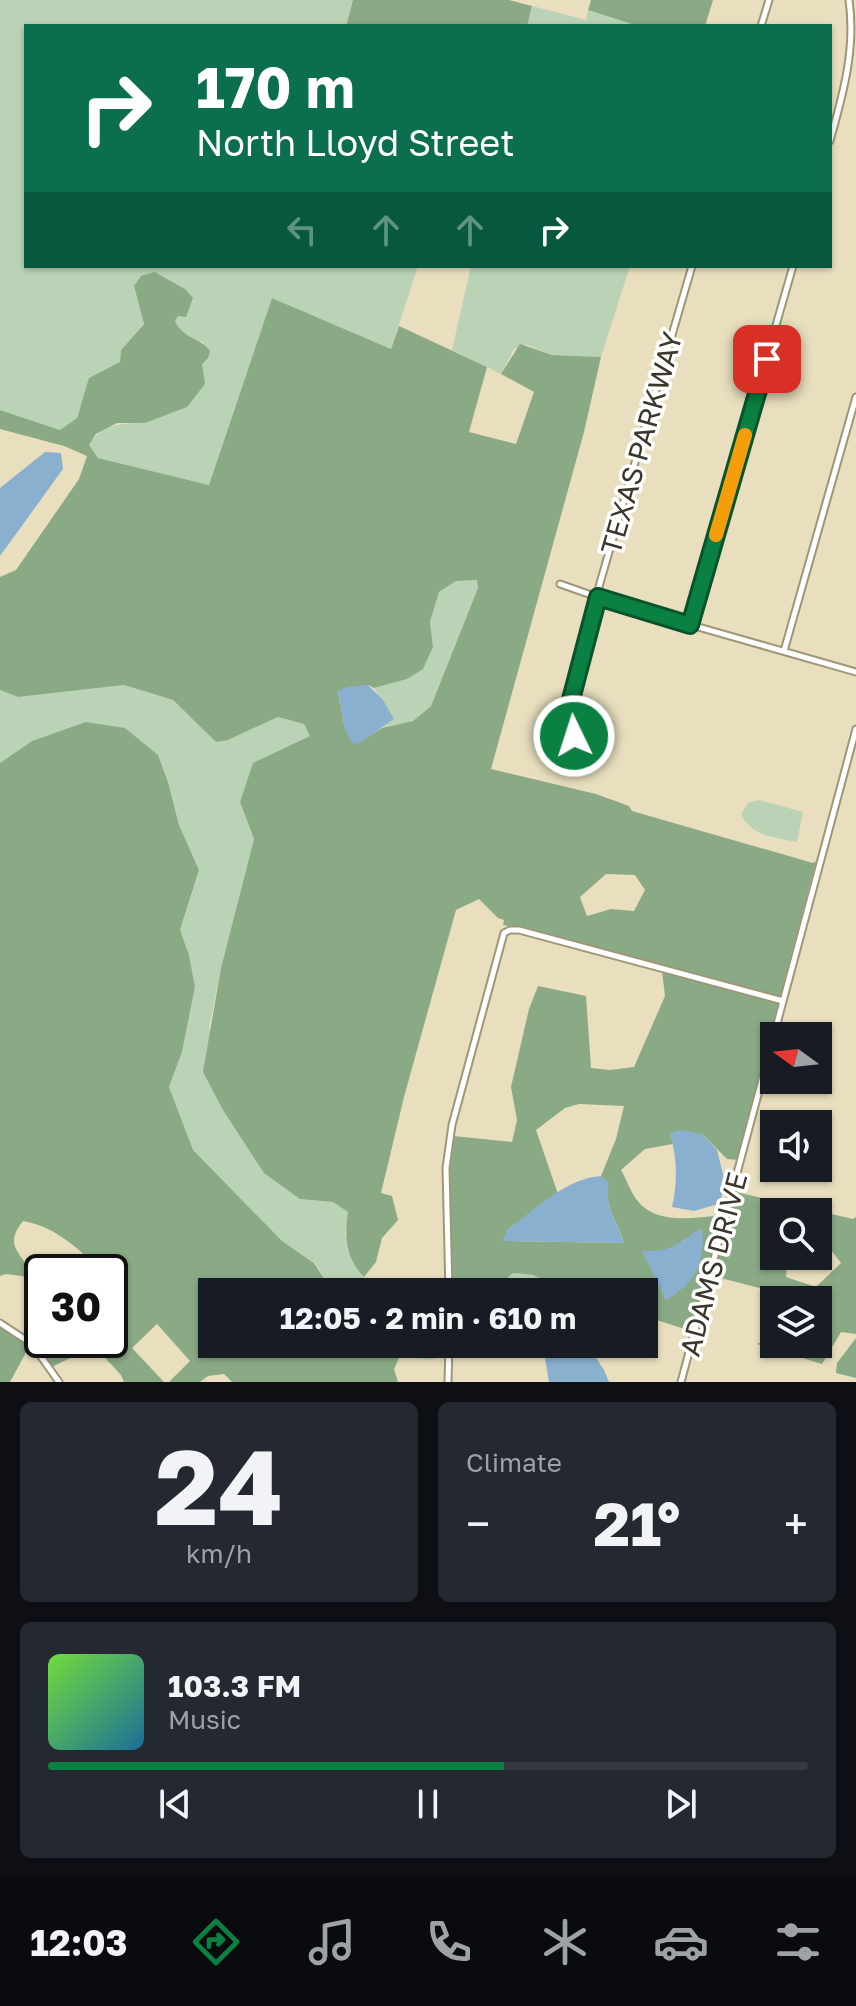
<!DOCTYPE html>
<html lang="en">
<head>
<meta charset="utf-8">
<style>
  body { margin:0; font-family:"Golos Text",sans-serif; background:#242831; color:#f1f3f6; height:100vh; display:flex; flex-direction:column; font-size:30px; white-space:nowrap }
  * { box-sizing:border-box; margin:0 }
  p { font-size:26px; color:#9ea1a6 }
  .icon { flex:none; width:44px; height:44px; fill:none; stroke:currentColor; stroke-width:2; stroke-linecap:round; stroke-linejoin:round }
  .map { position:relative; height:1382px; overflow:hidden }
  .panel { display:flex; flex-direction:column; gap:20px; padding:20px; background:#0d0f14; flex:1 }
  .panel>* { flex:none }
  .guide { position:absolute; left:24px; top:24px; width:808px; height:244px; border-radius:0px; box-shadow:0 2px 6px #0004; background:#0b6e4f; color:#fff; overflow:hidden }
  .needle { width:52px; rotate:285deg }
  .controls { position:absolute; left:760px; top:1022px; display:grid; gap:16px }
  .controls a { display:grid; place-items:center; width:72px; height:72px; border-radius:0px; background:#171b24; box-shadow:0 2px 6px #0004; font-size:40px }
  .speed { position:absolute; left:24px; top:1254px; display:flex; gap:16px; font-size:40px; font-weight:700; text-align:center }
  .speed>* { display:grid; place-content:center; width:104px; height:104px; border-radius:50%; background:#171b24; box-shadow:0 2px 6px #0004; line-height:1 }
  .speed .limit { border:4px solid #111; border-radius:12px; background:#fff; color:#111 }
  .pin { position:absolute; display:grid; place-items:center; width:68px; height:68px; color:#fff; margin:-34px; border-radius:16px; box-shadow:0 4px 12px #0006 }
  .me { position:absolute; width:88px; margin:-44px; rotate:356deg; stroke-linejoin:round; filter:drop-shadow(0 0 6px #0008) }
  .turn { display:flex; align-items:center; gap:28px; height:168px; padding:0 40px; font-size:36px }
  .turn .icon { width:104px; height:104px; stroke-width:2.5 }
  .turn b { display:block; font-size:56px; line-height:68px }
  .lanes { display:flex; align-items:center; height:76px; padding:0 40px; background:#0003; justify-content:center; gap:40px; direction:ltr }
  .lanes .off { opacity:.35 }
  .big { font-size:60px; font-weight:700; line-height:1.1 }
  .panel .widget { flex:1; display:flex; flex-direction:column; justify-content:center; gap:12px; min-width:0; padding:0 28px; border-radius:12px; background:#242831 }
  .panel .dial { align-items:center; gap:0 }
  .dial b { font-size:104px; line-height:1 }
  .song { display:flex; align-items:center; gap:24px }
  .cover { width:96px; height:96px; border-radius:12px; background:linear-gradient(135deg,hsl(100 70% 55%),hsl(200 70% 35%)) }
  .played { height:8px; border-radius:4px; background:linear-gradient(90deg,#0b8043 60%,#363941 60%) }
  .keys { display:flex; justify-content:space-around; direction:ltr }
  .heat { display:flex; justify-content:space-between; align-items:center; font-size:44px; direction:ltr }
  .panel .tiles { flex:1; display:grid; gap:20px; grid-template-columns:1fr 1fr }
  .widget:last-child { grid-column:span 2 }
  .trip { position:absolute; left:198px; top:1278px; width:460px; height:80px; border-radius:0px; background:#171b24; box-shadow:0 2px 6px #0004; font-weight:700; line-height:80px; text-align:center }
  .menu { display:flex; height:128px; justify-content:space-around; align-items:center; background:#090b0e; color:#9ea1a6 }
  .menu .icon { width:56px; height:56px }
  .menu .on { color:#0b8043 }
  .menu b { font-size:36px; color:#f1f3f6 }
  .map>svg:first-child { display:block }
  .green { fill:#bad3b6 }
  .forest { fill:#8aaa86; fill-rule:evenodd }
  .water { fill:#89b0cf }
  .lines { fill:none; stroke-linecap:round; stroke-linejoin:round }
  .minor-casing { stroke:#9f9678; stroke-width:9 }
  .minor { stroke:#fff; stroke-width:5 }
  .route-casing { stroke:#07532c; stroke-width:20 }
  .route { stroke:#0b8043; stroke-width:14 }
  .slow { stroke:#f59e0b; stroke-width:14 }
  .labels { text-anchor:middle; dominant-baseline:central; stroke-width:7; stroke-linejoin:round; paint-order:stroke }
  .street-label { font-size:28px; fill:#3b372b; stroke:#fff }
</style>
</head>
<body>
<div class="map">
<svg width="856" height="1382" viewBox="0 0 856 1382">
  <rect width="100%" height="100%" fill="#e9dfbf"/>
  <path class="green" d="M0,0H353L346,26H26V266H418L391,349L272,298L209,485L98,458L89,445C103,424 121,423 145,423L202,364L204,343L180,332L175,321L185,289L155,272L134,286L144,323L121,350L120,362C100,375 82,394 77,418L60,430L0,410Z
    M532,6L586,20L588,10L638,26H527Z
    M471,266H630L601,357L552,355L527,345L514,349L501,374L452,350Z
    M477,580L478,588L431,706L413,721L382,728L393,720L374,688L407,679L433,647L430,622L439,592L456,581Z
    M124,685L173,700L216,742L228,740L278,717L304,724L311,736L293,745L240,802L254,839L221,968L209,1029L300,1199L333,1202L348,1212L345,1234L362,1276L377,1288L389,1292H333L315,1263L282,1241L192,1150L169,1087L182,1052L195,987L189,955L180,930L199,870L179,825L168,782L158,755L32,741L0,763V690L18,697Z
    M759,800L803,812L797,842C774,837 752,837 741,814L748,803Z
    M512,1273L533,1275L572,1292H491Z
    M391,1344H445V1353L431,1360L400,1356Z"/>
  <path class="forest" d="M353,0H509L532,6L527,26H346Z
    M591,0H713L705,26H638L588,10Z
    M155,272L185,289L193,298L186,317L178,316L175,321C184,340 199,336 210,351L208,358L202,364L205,384L187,407L145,423H117L96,434L89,445L98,458L209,485L272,298L391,349L399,326L487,367L469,432L516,444L534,392L501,374L520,344L552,355L601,357L584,432L491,769L596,794L629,806L632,811L813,863L816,861L780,997L520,928L503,925L504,920L498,918L479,899L456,910L404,1097L381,1193L392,1196L398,1220L382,1238L376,1262L364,1277C346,1259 344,1236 348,1212L333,1202L300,1199L264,1173L223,1110L203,1072L221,968L254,839L240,802L253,763L310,736L304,724L278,717L228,740L216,742L173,700L124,685L18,697L0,690V577L16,570L79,479L87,456L64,446L0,429V410L60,430L77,418L89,378L120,362L121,350L144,324L134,286L141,276ZM477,580L478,588L431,706L413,721L382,728L358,743L345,729L338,691L368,685L374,688L407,679L423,669L433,647L430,622L439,592L456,581ZM606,874L635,875L645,890L634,911L611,909L587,916L580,897Z
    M86,722L125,728L158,755L168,782L179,825L199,870L180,930L189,955L195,987L182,1052L169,1087L193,1150L282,1241L314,1263L333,1292H212V1344H391L400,1356L394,1369L398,1382H232L224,1374L208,1376L200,1382H169L190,1361L157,1324L132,1348L164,1382H124L121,1375L94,1346L52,1367L35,1343L42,1330V1340H110V1272H103C80,1250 55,1226 23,1221C0,1250 28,1253 29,1277L6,1274L0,1276V763L32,741Z
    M662,971L779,1002L738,1160L727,1159L702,1134L670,1133L673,1144L645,1149L621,1170C626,1178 628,1186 633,1194C650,1225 689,1219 720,1215L727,1199L691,1331L644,1316V1292H572L533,1275L513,1273L491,1292H452L450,1168L453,1136L512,1142L517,1120L511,1087L529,1009L538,986L586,996L591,1068L610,1070L634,1067L665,996ZM579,1104L624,1106L616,1139L601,1176L608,1183C604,1207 617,1221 624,1243L504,1241L507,1230L558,1194L536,1130L565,1108ZM685,1239L666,1300L643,1251C660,1252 672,1251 685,1239Z
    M736,1192L853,1219L856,1217V1334L841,1332L822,1364L757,1344L774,1334V1344H818V1300H789L786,1295L713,1276ZM774,1212H818V1233L841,1263L816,1287L786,1277L788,1256H774Z
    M0,1326L29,1347L10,1382H0Z
    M856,1338V1378L836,1373L837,1363Z"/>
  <path class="water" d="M45,452L61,453L63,469L0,556V488Z
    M368,685L383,700L394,719L358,744L352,743L345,729L338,691L347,687Z
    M681,1130L702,1134L717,1150L726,1186L718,1204L694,1211L672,1207C678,1181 677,1158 670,1133Z
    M601,1176L609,1183C604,1207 617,1222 624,1243L503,1241L507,1230C535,1210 566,1178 601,1176Z
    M702,1228C705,1262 697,1282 666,1300L642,1251C675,1252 676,1244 702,1228Z
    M547,1344H587L604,1370L609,1382H549L545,1358Z"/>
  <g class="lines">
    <g class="minor-casing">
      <path id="minor" d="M761,26L769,0
        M830,141C843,94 856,49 849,0
        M560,584L614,603L856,672
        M690,625L793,266
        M784,651L856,397
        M594,742L571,735L565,722L600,583L692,266
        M449,1292L446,1168L452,1125L504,933L510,930H519L783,1001
        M0,1323L32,1344L59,1382
        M448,1382L449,1344
        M681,1382L856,729"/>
    </g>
    <use href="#minor" class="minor"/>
  </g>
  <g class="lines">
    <g class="route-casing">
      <path id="route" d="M574,736L567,731L565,722L598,597L690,625L767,359"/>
    </g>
    <use href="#route" class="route"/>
    <path class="slow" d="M716,535L745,435"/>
  </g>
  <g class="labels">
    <g class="street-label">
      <text transform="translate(641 443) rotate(-74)">TEXAS PARKWAY</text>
      <text transform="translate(713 1264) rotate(-75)">ADAMS DRIVE</text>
    </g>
  </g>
</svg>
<div class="controls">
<a><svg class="needle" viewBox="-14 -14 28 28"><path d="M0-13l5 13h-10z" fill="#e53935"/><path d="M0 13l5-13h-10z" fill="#9ea1a6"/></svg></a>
<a><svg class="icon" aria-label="sound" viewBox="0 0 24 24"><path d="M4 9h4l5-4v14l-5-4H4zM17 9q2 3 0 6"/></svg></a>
<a><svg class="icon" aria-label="search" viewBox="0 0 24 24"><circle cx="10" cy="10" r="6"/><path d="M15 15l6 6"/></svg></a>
<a><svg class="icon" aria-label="layers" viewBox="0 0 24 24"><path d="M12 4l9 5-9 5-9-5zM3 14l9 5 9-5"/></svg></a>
</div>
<div class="speed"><div class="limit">30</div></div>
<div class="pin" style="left:767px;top:359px;background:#d93025"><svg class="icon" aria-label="arrive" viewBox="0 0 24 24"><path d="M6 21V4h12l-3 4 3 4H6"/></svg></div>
<svg class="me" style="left:574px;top:736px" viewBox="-20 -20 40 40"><circle r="17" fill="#0b8043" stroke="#fff" stroke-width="3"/><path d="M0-11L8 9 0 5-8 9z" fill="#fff"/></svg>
<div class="trip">12:05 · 2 min · 610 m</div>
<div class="guide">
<div class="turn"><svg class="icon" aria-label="right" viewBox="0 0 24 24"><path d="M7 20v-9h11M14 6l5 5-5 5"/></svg><div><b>170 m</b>North Lloyd Street</div></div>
<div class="lanes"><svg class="icon off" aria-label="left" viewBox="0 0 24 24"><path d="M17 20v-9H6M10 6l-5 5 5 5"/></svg><svg class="icon off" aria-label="ahead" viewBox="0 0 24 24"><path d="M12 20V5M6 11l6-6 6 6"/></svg><svg class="icon off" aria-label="ahead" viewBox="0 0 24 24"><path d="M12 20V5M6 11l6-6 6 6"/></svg><svg class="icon" aria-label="right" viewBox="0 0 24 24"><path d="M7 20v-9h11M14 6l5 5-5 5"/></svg></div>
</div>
</div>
<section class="panel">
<div class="tiles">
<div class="widget dial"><b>24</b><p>km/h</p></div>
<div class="widget"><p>Climate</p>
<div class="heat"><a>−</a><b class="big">21°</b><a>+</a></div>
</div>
<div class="widget">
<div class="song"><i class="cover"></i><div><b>103.3 FM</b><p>Music</p></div></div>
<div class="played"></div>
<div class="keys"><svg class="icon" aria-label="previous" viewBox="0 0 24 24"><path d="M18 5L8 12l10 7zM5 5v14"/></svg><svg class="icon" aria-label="pause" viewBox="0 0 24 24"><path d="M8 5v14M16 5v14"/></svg><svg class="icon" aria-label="next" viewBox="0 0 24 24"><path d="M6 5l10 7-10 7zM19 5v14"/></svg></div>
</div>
</div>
</section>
<nav class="menu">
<b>12:03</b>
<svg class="icon on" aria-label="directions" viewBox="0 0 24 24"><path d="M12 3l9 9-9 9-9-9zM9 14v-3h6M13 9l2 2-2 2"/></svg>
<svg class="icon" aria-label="music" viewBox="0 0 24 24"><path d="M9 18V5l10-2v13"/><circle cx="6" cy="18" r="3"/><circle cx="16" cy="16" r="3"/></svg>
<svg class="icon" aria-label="phone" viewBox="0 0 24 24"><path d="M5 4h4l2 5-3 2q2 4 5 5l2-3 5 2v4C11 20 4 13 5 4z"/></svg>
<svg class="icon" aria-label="climate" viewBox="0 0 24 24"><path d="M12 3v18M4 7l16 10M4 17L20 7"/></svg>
<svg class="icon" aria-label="car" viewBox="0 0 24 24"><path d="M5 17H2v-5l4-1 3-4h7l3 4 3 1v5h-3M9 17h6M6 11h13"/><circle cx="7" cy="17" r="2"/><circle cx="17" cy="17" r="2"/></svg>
<svg class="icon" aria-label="filters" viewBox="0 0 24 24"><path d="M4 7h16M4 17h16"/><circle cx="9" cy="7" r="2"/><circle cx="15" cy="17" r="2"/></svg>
</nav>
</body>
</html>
